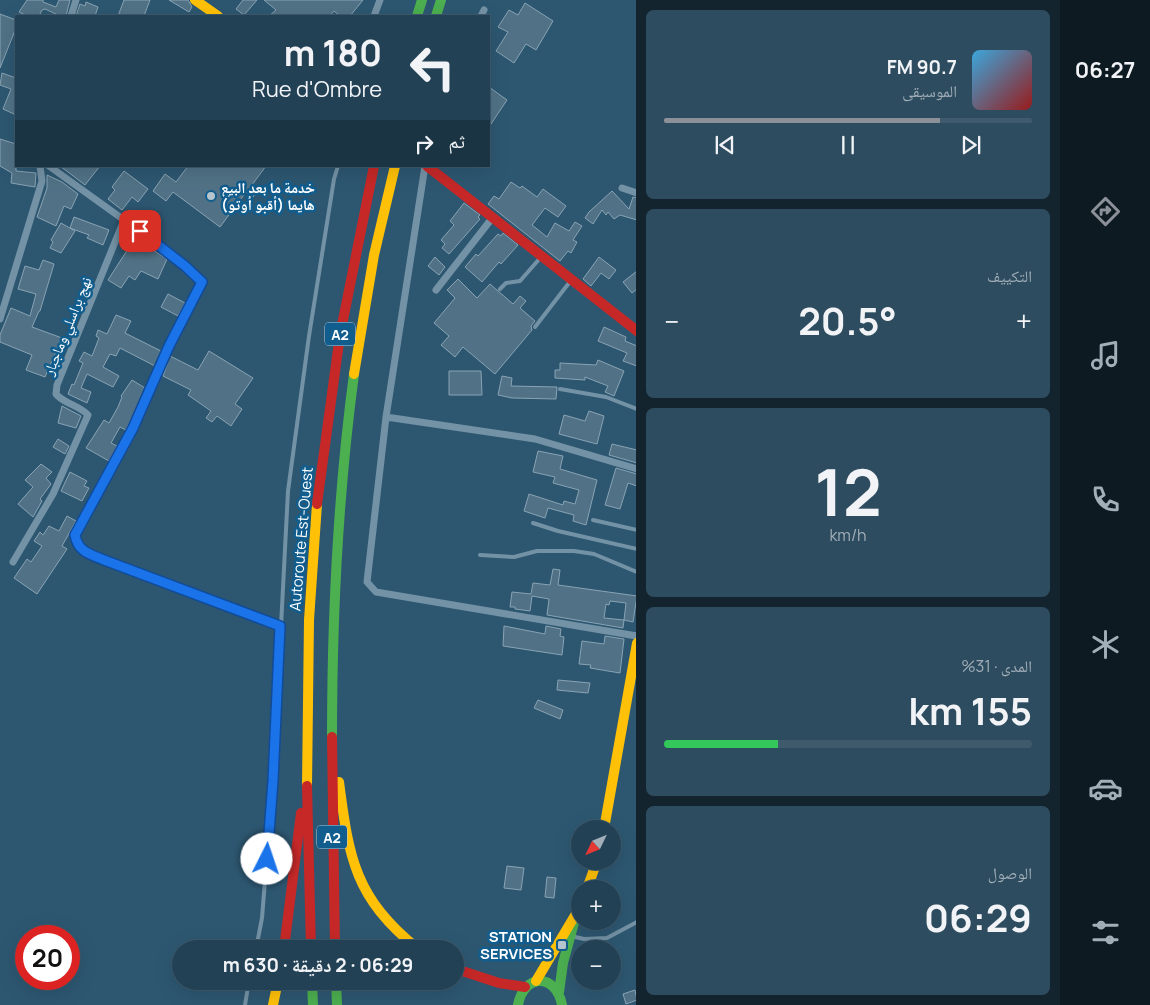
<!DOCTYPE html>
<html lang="ar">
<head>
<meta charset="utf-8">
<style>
  body { margin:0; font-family:Manrope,"Noto Naskh Arabic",sans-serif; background:#2e4c5f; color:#f1f3f6; direction:rtl; height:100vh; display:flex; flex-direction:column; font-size:19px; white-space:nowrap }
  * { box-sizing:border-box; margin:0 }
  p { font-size:16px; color:#a2afb9 }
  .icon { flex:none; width:28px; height:28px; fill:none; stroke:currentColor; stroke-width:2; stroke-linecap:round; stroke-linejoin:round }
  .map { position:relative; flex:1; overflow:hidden; direction:ltr }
  .panel { display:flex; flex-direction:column; gap:10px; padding:10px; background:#13242f; width:424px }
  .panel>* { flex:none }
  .top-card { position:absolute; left:15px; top:15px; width:475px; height:152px; border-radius:0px; box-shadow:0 5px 20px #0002,0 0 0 1px #3f5a6c; direction:rtl; background:#224155; color:#f1f3f6; overflow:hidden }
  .needle { width:32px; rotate:227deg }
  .tools { position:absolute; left:571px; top:820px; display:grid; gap:10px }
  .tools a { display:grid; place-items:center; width:50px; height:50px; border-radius:50%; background:#224155; box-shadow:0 5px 20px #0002,0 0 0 1px #3f5a6c; font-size:25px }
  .speed { position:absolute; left:15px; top:925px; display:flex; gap:10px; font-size:25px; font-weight:700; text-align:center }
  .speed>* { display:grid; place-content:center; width:65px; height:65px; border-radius:50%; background:#224155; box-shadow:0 5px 20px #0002,0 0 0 1px #3f5a6c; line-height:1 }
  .speed .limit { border:8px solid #d22; background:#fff; color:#111 }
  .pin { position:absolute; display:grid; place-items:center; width:42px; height:42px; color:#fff; margin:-21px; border-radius:10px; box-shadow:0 2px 8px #0006 }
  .me { position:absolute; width:55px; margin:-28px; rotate:4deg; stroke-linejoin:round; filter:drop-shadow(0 0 4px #0008) }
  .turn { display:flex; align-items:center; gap:18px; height:105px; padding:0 25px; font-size:22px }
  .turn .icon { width:65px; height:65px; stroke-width:2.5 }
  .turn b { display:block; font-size:35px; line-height:42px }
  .then { display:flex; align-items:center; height:48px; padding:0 25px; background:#0003; gap:10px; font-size:19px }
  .big { font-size:38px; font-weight:700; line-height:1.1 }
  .panel .card { flex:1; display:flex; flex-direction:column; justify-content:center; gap:8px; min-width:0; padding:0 18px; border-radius:8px; background:#2e4c5f }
  .panel .dial { align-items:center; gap:0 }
  .dial b { font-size:65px; line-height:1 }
  .song { display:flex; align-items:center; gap:15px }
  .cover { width:60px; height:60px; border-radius:8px; background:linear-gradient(135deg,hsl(200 70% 55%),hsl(0 70% 35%)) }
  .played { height:5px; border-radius:2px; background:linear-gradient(90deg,#8c9099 75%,#3f5a6c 75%) }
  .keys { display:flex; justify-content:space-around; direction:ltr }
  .heat { display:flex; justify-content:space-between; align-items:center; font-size:28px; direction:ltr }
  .charge { height:8px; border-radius:4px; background:linear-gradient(90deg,#34c759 31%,#3f5a6c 0) }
  .trip { position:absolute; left:172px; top:940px; width:292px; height:50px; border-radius:25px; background:#224155; box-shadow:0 5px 20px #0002,0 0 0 1px #3f5a6c; font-weight:700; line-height:50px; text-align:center; direction:rtl }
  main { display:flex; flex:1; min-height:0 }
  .tab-bar { display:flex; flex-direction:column; width:90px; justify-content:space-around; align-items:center; background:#0e1a22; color:#a2afb9 }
  .tab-bar .icon { width:35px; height:35px }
  .tab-bar .selected { color:#8c9099 }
  .tab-bar b { font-size:22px; color:#f1f3f6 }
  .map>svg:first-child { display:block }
  .building { fill:#517286; stroke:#89a3b3; fill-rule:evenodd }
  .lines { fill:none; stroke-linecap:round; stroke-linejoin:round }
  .lane { stroke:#7492a5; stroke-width:4 }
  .street { stroke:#7492a5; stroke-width:7 }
  .fast { stroke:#4caf50; stroke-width:10 }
  .slow { stroke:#ffc107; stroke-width:10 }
  .jam { stroke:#c62828; stroke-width:10 }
  .route-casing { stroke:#114b97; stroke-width:12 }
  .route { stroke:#1a73e8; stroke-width:9 }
  .poi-dot { fill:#b6c4cd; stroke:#105d8e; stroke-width:2 }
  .labels { text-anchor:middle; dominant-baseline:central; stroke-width:5; stroke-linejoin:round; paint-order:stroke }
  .shield { fill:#105d8e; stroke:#b7cedd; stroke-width:1 }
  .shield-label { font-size:14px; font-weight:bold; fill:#fff }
  .poi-label { font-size:15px; font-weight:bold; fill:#fff; stroke:#105d8e; text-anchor:start }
  .street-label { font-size:15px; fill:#fff; stroke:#105d8e }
</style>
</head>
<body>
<main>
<nav class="tab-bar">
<b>06:27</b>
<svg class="icon selected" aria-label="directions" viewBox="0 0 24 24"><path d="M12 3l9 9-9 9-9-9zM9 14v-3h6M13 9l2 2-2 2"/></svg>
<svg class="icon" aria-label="music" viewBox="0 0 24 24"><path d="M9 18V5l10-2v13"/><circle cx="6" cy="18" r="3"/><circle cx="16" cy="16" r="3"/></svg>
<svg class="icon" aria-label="phone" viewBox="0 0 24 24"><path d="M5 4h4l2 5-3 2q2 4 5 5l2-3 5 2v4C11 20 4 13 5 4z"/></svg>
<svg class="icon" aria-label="climate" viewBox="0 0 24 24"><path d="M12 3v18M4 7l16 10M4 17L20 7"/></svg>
<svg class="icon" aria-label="car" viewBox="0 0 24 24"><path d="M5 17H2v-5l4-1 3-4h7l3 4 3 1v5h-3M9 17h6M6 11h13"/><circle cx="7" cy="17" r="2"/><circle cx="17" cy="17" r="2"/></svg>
<svg class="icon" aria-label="filters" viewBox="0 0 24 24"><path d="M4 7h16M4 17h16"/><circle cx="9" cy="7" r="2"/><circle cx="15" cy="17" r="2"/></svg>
</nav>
<section class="panel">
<div class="card">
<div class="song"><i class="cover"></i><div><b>90.7 FM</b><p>الموسيقى</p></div></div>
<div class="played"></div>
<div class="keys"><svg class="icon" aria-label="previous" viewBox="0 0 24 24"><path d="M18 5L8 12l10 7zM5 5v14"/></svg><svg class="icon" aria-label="pause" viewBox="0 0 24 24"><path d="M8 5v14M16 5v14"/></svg><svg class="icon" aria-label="next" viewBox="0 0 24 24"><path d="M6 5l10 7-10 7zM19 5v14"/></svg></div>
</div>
<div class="card"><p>التكييف</p>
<div class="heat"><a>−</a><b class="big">20.5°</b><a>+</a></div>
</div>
<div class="card dial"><b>12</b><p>km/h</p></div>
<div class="card"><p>المدى · 31%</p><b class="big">155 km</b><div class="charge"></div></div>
<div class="card"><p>الوصول</p><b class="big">06:29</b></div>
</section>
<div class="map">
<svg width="637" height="1005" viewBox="0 0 637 1005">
  <rect width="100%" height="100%" fill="#2d5771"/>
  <path class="building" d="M27,0H43V2L56,7L59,0H70L66,16H60L45,9L42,10L39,16H27L19,12Z
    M124,0H150L144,16H118Z
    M169,0H188L192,7L189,12Z
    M243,0H257L244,15L236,9Z
    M264,0H363L350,16H340L334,11L330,16H269L276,10Z
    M86,2L98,7L95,16H76L80,4L85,6Z
    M525,3L553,21L536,50L526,44L514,63L496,51L508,32L498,27L509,10L518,15Z
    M0,14L16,20V28L0,68Z
    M2,73L16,78V115L3,109L11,89L0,85Z
    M489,87L507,100L489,127Z
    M0,139L16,144V171L36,173L35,187L11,183L12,173L0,166Z
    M60,166H100L85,185Z
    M188,166H266L252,185L259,190L253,197L246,192L220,227L173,192L166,201L153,191L165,174L176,182Z
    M124,171L148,189L138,202L132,197L122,210L108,199L115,190L112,187Z
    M47,175L62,182L78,194L71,209L64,206L56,226L37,217L47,188Z
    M511,182L520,188L522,186L537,197L543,189L566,206L558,217L545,208L532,225L547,237L555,223L569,231L575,222L582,226L573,240L577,242L571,253L568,251L560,261L488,204L494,196L499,199Z
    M612,191L629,209L633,197L637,198V220L620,215L614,219L608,212L606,215L602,210L593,224L585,218L589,212Z
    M464,203L480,215L478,217L480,219L449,254L442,248L445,244L441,240L454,225L450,221Z
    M74,217L109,230L103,245L87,238L89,235L70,228Z
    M61,223L75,231L61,253L50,248L53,242L51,240Z
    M503,233L518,245L501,264L499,262L482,282L465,267L476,254L478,256L498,234L501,236Z
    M135,238L167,259L158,279L141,271L135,280L129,276L121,288L108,280Z
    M435,257L445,267L439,275L428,266Z
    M599,257L616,270L609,279L601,273L591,286L583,279Z
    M43,260L54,264L40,311H39L32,327L62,338L45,377L26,370L32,355L0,342V335L11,308L30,316L36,294L18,289L25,266L39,270Z
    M637,271V289L632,293L623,282Z
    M458,279L477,298L490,284L513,304L520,296L526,301L520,308L535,321L531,326L532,330L495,374L463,347L455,357L441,345L449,336L434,323L455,298L447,290Z
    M168,294L185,303L178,316L161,307Z
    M116,315L131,321L125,333L161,351L155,366L120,348L116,356L110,354L103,367L119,376L113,387L87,374L81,388L91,392L87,403L68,394L72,384L74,385L83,363L79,361L84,352L92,356L99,338L96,336L98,330L107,334Z
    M604,327L626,337L625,341L637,346V366L623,361L627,353L598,341Z
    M209,351L253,378L235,404L242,409L231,426L217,416L212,422L206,418L211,411L188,395L191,390L163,376L170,356L198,370Z
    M598,360L624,371L614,396L605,392L608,386L585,377V380L555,378V370H560V363L596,365Z
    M449,371H481L482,395H449Z
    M502,376L512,378L511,386L557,387L556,399L512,398L498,395Z
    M132,380L145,388L126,430L120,427L111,443L117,446L109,461L86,448L104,420L109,423L118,407L122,397L121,396Z
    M62,406L81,416L76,428L58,423Z
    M589,411L604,416L597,444L559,434L564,415L585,421Z
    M58,439L69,446L65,454L53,447Z
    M612,444L637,450V463L609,455Z
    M538,451L563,456L560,469L597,480L586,525L573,521L574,515L548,508L545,518L524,511L529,494L563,505L564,501L575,504L579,490L553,483L555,477L533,472Z
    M41,464L52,472L46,478L51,484L40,499L42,501L33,517L18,504L33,487L25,480Z
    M616,468L637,474V486L628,483L620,509L605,505Z
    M70,472L87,481L84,486L89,488L82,501L61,491Z
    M67,516L76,521L62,546L67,549L37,594L14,578L27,559L31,562L42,546L34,541L40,532L43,535L49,526L59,531Z
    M553,569L560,570L558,585L637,596L633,622L624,620L623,628L547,615L549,599L532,596L530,611L515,609V607H510L512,592L531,594L533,583L550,585ZM610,601L626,603L624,620L604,618L606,604L609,605Z
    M504,626L545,634L546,626L561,629L560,636L564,637L562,655L503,646Z
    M605,636L624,639L620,673L590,668L591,665L579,664L582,641L604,644Z
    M558,680L590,683L588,693L557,690Z
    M538,700L563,710L560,719L534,708Z
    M507,866L524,868L521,890L504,888Z
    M547,877L556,878L554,898L545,897Z
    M635,990L637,1000L626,1004L623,994Z"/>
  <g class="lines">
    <path class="lane" d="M500,289L506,283L520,281L541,257
      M535,327L572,279
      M560,389L606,397L637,409
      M593,520L637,530
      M533,523L558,531L637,549
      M480,555L514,557L537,551H574L594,554L637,572
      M571,936L584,939L607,938L637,922
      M256,949L262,918L273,781L288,491L309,336L334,179L338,166
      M245,1005L249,981"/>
    <path class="street" d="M71,16L76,0
      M374,16L380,0
      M481,16L484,10
      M49,166L124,220L185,266L202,281L169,346L133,428L75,535C78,552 90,554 104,560L280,625
      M425,166L386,417L367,582L376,592L637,636
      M622,188L637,193
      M436,290L493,217
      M0,319L42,181L40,166
      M386,417L535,439L637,469
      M13,562L53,494L88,415C79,405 64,404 56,394L57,385L124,220"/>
    <path class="fast" d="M417,16L422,0
      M436,16L441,0
      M332,737C332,615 338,494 354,374
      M312,981L313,1005
      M336,981L337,1005
      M559,992L563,963L575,919
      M518,1005C524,973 556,973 562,1005"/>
    <path class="slow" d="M195,0L218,16
      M354,374L374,255L395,166
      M339,782C349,859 355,898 418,949
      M307,786L309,620L317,504
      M604,829L637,643
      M587,889L597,861
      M536,981L580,907
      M273,1005L278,981"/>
    <path class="jam" d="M427,166L637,331
      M317,504L340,335L374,166
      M332,737L335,949
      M307,786L311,949
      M284,949L301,813
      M456,969L499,983L525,987"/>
  </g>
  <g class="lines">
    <g class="route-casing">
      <path id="route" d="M140,231L185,266L202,282L169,346L133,428L75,535C78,552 90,554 104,560L280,626L273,781L267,859"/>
    </g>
    <use href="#route" class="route"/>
  </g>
  <g class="poi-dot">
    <circle cx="211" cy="196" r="5"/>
    <rect x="557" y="940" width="10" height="10" rx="2.5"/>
  </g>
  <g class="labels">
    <g class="shield">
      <rect x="325" y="322.5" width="30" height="23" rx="4"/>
      <rect x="317" y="825.5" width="30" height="23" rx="4"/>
    </g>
    <g class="shield-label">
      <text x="340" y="334">A2</text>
      <text x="332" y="837">A2</text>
    </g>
    <g class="poi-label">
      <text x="221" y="187">خدمة ما بعد البيع<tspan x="221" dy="17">هايما (أقبو أوتو)</tspan></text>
      <text x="552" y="936" text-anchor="end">STATION<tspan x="552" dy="17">SERVICES</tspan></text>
    </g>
    <g class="street-label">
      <text transform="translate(67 326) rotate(-68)">نهج براسلي وماجبار</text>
      <text transform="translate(301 539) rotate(-85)">Autoroute Est-Ouest</text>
    </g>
  </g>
</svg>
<div class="tools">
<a><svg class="needle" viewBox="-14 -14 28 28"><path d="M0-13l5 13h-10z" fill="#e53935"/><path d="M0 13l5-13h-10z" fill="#a2afb9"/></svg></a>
<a>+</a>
<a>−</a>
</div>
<div class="speed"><div class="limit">20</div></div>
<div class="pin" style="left:140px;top:231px;background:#d93025"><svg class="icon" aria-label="arrive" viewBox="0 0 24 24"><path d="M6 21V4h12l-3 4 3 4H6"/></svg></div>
<svg class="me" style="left:267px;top:859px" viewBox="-20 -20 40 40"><circle r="19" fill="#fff"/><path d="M0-13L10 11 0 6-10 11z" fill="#1a73e8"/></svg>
<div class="trip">06:29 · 2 دقيقة · 630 m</div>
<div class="top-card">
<div class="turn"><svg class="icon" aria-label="left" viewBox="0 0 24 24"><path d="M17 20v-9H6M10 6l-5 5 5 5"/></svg><div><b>180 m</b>Rue d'Ombre</div></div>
<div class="then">ثم<svg class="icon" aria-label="right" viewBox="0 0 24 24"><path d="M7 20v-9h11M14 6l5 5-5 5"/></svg></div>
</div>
</div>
</main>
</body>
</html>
